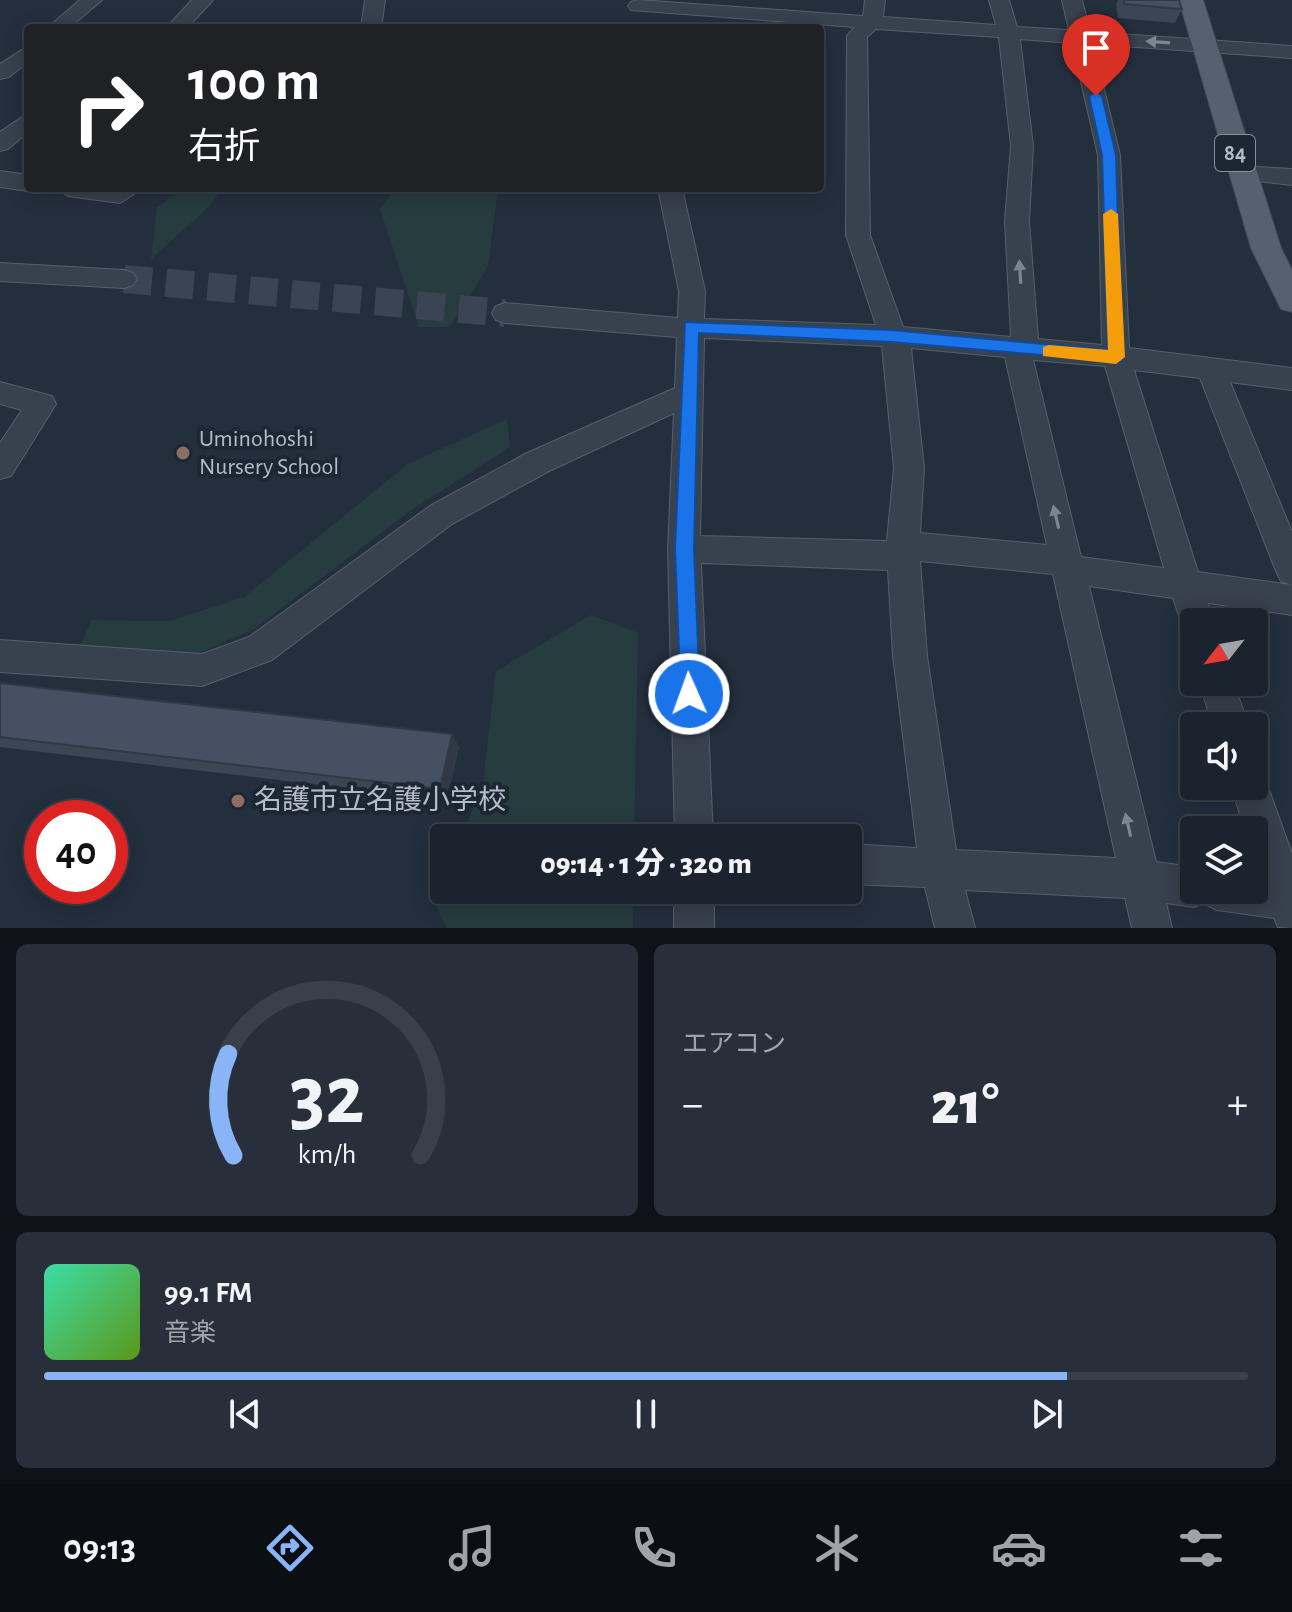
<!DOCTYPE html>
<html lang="ja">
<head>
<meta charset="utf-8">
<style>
  body { margin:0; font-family:"Alegreya Sans","Noto Sans JP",sans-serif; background:#282f3a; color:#f1f3f6; height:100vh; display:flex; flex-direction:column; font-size:30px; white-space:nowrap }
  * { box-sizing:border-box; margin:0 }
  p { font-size:26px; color:#a0a4aa }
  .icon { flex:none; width:44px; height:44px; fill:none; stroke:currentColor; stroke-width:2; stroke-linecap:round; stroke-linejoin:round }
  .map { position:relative; height:928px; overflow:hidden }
  .side { display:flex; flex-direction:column; gap:16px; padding:16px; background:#0f1319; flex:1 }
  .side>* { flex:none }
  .guide { position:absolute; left:24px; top:24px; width:800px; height:168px; border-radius:8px; box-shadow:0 4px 20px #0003,0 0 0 2px #39404a; background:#202124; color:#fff; overflow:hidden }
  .needle { width:52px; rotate:239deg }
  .fabs { position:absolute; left:1180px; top:608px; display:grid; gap:16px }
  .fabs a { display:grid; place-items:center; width:88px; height:88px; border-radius:8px; background:#1b232e; box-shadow:0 4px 20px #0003,0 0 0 2px #39404a; font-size:40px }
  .speed { position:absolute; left:24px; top:800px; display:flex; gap:16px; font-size:40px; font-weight:700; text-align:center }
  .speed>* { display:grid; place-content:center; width:104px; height:104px; border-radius:50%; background:#1b232e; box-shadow:0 4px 20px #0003,0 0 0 2px #39404a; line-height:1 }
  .speed .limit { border:12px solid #d22; background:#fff; color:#111 }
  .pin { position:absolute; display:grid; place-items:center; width:68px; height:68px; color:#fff; margin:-82px -34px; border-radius:50% 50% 50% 0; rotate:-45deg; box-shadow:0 0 8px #0007 }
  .pin .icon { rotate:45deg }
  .me { position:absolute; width:88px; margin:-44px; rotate:358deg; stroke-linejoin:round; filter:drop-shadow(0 0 6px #0008) }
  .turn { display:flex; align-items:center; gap:28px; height:168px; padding:0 32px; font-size:36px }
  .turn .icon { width:104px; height:104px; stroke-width:2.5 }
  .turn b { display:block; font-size:56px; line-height:68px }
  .big { font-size:60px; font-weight:800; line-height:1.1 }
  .side .widget { flex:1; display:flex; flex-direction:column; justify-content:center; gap:12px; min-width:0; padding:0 28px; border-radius:12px; background:#282f3a }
  .side .dial { align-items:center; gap:0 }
  .dial svg { height:208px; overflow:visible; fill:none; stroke:#39404a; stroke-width:7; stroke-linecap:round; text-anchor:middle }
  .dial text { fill:#f1f3f6; stroke:none }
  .song { display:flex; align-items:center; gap:24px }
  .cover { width:96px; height:96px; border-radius:12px; background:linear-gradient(135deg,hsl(160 70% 55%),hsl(90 70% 35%)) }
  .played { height:8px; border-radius:4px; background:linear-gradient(90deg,#8ab4f8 85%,#39404a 85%) }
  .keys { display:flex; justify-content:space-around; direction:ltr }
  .heat { display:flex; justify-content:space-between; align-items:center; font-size:44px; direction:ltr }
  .side .tiles { flex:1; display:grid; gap:16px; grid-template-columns:1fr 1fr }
  .widget:last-child { grid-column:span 2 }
  .trip { position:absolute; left:430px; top:824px; width:432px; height:80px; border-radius:8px; background:#1b232e; box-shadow:0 4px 20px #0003,0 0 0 2px #39404a; font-weight:800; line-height:80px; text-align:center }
  .menu { display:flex; height:128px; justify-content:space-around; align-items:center; background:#0b0e12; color:#a0a4aa }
  .menu .icon { width:56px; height:56px }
  .menu .active { color:#8ab4f8 }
  .menu b { font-size:36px; color:#f1f3f6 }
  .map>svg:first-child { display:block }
  .green { fill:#263c3f }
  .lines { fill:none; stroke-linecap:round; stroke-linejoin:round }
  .minor-tunnel { stroke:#3a4453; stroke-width:28; stroke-dasharray:28 14; stroke-linecap:butt }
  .minor-casing { stroke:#565f6c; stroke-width:2 }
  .major-casing { stroke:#414a57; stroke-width:2 }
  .minor { fill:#38414e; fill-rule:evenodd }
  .major { fill:#56606e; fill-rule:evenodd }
  .wall { fill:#3b4654 }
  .shaded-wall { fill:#303945 }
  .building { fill:#455162; stroke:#303945; stroke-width:2 }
  .oneway { fill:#7c8592 }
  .route { fill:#1a73e8; stroke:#114b97; stroke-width:2 }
  .slow { fill:#f59e0b }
  .education-dot { fill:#8d6e63; stroke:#1d2633; stroke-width:3 }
  .labels { text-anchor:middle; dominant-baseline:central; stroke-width:8; stroke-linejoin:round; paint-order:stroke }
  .shield { fill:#1d2633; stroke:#878f9c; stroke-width:2 }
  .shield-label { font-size:22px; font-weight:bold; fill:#b4bcc9 }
  .poi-label { font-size:24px; fill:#b4bcc9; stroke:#1d2633; text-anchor:start }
  .near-poi-label { font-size:28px; fill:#b4bcc9; stroke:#1d2633; text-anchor:start }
</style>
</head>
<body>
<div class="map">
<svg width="1292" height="928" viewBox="0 0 1292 928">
  <rect width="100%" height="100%" fill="#242f3e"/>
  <path class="green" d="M181,188H222L210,206L151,259L157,208Z
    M395,188H498L488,266L450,327H419L380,209Z
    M507,419L510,447L410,511L254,629L185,659L75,656L92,620L170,621L244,597L408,464Z
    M591,615L638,633L634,838H462L483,783L496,671Z
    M444,886V890H633V928H447L436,906Z"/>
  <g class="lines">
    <path class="minor-tunnel" d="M124,279L505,313"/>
    <g class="minor-casing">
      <path id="minor" d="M80,0H102L69,28H47Z
        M192,0H213L187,28H166Z
        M365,0H385L381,28H361Z
        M638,0L863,16L865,0H885L883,17L996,25L989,0H1009L1017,27L1069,30L1062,0H1082L1090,32L1292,46V58L1093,44L1120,155L1129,348L1292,368V390L1230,382L1292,532V615L1208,603L1214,622H1194V636L1185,633L1173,598L1089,586L1156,862L1194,867V890H1254V876H1260L1254,857V830H1245L1231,786H1254V769L1263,773L1292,854V928L1278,927L1274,918L1217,910L1203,903L1194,907L1166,903L1172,928H1132L1125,898L965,890L975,928H935L925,887L848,884V844L917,848L893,656L888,570L701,563L713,838H675L668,549L674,413L549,471L452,524L272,660L202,686L0,672V640L202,654L249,637L430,506L527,453L675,388L677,337L505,323L496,320L492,313L496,306L505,303L678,318L679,291L658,188H682L705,291L704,319L876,325L846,235L847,36L855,27L631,10L628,6L631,2ZM876,29L999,37L1011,146L1005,221L1011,337L903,327L870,235L867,37ZM1020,39L1072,43L1098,155L1102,345L1038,339L1029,221L1033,146ZM704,338L882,346L894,468L887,541L700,536ZM911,348L1005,357L1047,545L920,533L924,468ZM1033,360L1105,366L1164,568L1081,557ZM1134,370L1200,378L1276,571L1281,581L1291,585L1198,572ZM920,561L1053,574L1116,858L956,850L927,656Z
        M28,46V62L9,77L0,79V64Z
        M28,113V132L8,149L0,151V132Z
        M1241,166L1292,169V185L1233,178L1229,173L1233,168Z
        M0,171L28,175V188H37L28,191L0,187Z
        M56,188H143L120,203L68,196Z
        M0,263L124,270L133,273L137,279L133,285L124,288L0,281Z
        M0,382L52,396L56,404L11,476L0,479V443L22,410L0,404Z
        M1199,682H1233L1249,726H1213Z
        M674,890H714V928H674Z"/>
    </g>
    <g class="major-casing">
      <path id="major" d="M1179,0H1203L1281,248L1292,270V312L1281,309L1251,248Z"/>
    </g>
    <use href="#minor" class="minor"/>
    <use href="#major" class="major"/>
  </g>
  <path class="wall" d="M1118,0H1179L1182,9L1175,23L1118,18L1116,5Z
    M0,683L459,747L447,800L0,747Z"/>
  <path class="shaded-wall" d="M452,734L459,747L447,800L440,789Z"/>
  <path class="building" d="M1124,0H1179L1182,9L1124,4Z
    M0,683L452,734L440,789L0,737Z"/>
  <defs><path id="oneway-solid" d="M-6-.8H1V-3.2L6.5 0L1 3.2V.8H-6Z" transform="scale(2)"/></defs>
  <g class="oneway">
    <use href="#oneway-solid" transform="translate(1158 42) rotate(-176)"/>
    <use href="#oneway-solid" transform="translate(1020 272) rotate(-94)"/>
    <use href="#oneway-solid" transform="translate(1056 517) rotate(-103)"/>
    <use href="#oneway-solid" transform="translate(1128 825) rotate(-103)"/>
  </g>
  <path class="route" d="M1096,92L1102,96L1116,155L1122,362L891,342L699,333L694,549L700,694L697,701L689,704L681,701L675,549L685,322L891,330L1108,350L1102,155L1089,96Z"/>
  <path class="slow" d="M1111,209L1118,214L1125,357L1116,364L1043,356V347L1049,345L1108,350L1103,214Z"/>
  <g class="education-dot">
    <circle cx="183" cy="453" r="8"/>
    <circle cx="238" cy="801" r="8"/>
  </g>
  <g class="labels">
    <rect class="shield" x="1215" y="135" width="40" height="36" rx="6"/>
    <g class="shield-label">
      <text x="1235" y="153">84</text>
    </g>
    <g class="poi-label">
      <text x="199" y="439">Uminohoshi<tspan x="199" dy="28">Nursery School</tspan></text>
    </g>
    <g class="near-poi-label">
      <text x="254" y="801">名護市立名護小学校</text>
    </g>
  </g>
</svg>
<div class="fabs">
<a><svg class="needle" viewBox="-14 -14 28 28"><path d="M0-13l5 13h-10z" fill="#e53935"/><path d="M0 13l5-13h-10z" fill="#a0a4aa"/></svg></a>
<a><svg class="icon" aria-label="sound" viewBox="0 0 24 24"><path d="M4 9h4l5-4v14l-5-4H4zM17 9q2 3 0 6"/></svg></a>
<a><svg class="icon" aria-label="layers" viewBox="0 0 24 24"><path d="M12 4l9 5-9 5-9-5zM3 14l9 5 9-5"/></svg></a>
</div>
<div class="speed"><div class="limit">40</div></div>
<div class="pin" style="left:1096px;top:96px;background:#d93025"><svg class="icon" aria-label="arrive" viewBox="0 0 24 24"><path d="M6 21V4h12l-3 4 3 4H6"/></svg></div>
<svg class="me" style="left:689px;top:694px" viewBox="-20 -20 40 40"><circle r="17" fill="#1a73e8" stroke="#fff" stroke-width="3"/><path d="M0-11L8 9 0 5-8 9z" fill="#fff"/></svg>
<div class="trip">09:14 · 1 分 · 320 m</div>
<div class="guide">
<div class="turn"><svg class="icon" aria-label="right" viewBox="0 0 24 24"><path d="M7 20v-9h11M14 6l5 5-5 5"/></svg><div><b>100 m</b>右折</div></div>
</div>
</div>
<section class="side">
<div class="tiles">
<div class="widget dial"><svg viewBox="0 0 100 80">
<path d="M14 69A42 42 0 1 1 86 69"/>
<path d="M14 69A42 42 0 0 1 12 30" stroke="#8ab4f8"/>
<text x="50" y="56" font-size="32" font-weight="700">32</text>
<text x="50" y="72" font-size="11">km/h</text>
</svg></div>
<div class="widget"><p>エアコン</p>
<div class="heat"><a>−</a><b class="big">21°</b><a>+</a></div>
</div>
<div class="widget">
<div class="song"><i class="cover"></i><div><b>99.1 FM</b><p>音楽</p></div></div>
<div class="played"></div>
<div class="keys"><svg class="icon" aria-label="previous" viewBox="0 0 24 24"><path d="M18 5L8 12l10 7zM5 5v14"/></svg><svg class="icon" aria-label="pause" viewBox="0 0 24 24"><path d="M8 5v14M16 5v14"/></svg><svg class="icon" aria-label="next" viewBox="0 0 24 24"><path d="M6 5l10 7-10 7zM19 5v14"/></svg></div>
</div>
</div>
</section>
<nav class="menu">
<b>09:13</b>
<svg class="icon active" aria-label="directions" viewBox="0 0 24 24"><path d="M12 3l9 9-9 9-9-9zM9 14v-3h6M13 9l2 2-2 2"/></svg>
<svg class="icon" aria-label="music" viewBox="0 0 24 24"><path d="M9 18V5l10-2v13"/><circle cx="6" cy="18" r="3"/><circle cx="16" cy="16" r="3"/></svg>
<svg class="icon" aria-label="phone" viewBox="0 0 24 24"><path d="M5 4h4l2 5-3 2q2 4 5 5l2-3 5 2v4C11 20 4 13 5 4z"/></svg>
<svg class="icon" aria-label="climate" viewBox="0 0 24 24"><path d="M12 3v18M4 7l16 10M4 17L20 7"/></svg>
<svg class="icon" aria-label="car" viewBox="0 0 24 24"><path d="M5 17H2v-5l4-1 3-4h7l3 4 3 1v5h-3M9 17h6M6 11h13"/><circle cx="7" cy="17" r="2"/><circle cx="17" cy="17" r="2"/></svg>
<svg class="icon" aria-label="filters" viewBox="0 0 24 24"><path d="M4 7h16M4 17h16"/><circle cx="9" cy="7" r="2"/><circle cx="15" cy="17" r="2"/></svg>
</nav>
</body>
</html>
